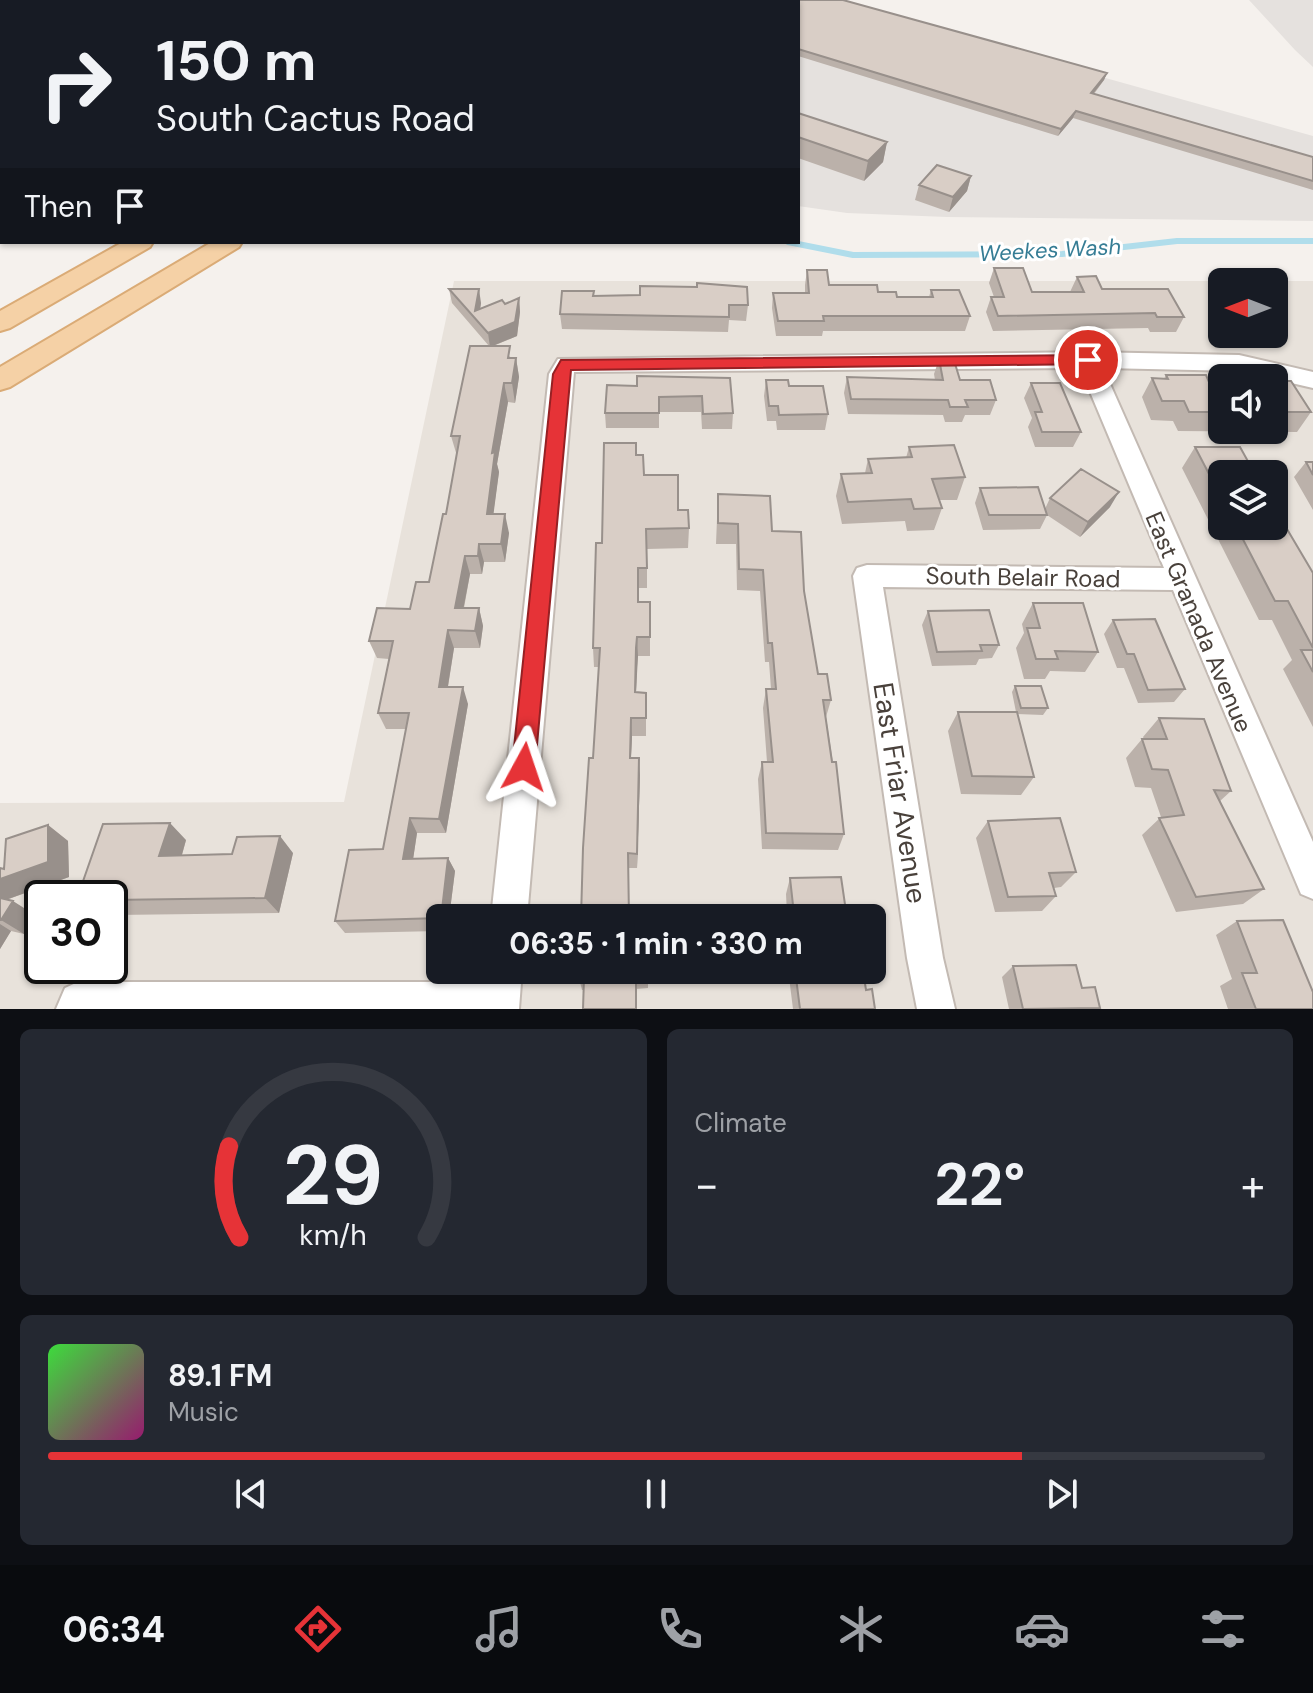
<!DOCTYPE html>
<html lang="en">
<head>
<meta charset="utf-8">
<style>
  body { margin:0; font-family:"DM Sans",sans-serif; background:#242831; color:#f1f3f6; height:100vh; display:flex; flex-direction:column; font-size:30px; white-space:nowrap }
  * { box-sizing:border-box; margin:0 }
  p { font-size:26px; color:#9ea1a6 }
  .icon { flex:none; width:44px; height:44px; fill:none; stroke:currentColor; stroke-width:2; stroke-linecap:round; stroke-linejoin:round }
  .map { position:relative; height:1009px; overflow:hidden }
  .panel { display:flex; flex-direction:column; gap:20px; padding:20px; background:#0d0f14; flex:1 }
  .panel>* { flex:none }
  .hud { position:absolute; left:0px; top:0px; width:800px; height:244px; box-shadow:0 2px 6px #0004; background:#171b24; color:#f1f3f6; overflow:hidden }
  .needle { width:52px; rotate:270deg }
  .controls { position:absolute; left:1208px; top:268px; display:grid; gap:16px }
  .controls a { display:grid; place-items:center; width:80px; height:80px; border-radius:12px; background:#171b24; box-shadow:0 2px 6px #0004; font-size:40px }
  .speed { position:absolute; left:24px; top:880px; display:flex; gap:16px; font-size:40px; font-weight:700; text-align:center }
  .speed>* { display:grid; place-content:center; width:104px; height:104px; border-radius:50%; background:#171b24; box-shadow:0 2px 6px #0004; line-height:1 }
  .speed .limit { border:4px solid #111; border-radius:12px; background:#fff; color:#111 }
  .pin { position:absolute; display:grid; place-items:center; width:68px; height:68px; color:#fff; margin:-34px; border:4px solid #fff; border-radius:50%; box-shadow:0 2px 8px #0007 }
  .me { position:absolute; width:88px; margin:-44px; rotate:5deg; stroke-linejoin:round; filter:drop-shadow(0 0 6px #0008) }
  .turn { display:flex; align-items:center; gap:28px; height:168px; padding:0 24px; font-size:36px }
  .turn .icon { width:104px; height:104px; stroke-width:2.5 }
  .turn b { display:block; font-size:56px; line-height:68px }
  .then { display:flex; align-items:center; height:76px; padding:0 24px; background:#0003; gap:16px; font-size:30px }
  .big { font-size:60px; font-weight:700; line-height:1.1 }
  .panel .card { flex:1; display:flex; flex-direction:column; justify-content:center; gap:12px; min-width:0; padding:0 28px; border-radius:12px; background:#242831 }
  .panel .dial { align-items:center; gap:0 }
  .dial svg { height:208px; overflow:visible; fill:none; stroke:#363941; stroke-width:7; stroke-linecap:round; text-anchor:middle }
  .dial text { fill:#f1f3f6; stroke:none }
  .song { display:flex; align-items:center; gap:24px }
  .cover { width:96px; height:96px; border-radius:12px; background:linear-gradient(135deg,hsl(120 70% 55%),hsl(320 70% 35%)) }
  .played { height:8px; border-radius:4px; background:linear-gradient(90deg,#e63337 80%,#363941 80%) }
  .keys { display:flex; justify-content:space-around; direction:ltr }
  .heat { display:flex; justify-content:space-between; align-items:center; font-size:44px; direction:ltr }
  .panel .tiles { flex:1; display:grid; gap:20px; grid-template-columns:1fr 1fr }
  .card:last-child { grid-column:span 2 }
  .trip { position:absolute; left:426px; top:904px; width:460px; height:80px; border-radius:12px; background:#171b24; box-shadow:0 2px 6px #0004; font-weight:700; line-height:80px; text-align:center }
  .tabs { display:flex; height:128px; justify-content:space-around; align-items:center; background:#090b0e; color:#9ea1a6 }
  .tabs .icon { width:56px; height:56px }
  .tabs .on { color:#e63337 }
  .tabs b { font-size:36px; color:#f1f3f6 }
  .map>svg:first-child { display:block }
  .residential { fill:#e8e2db; fill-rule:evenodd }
  .industrial { fill:#e5e1de }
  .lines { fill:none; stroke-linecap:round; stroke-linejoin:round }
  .stream-far1 { stroke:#b0ddeb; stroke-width:4 }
  .stream { stroke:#b0ddeb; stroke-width:6 }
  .minor-casing { stroke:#c3bab3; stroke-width:4 }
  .major-casing { stroke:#daab76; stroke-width:4 }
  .minor { fill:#fff; fill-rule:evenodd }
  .major { fill:#f5d1a6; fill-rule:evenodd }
  .wall { fill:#bbb1aa }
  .shaded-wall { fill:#98908b }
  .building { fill:#d9cec6; stroke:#98908b; stroke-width:2 }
  .route { fill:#e63337; stroke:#962124; stroke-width:2 }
  .labels { text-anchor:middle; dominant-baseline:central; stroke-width:6; stroke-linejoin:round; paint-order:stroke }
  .far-water-label { font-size:22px; font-style:italic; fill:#367d95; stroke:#fff }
  .street-label { font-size:24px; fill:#49413b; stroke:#fff }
  .near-street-label { font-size:28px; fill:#49413b; stroke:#fff }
</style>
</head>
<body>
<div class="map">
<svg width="1313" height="1009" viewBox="0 0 1313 1009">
  <rect width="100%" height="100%" fill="#f5f1ed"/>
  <path class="residential" d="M454,281H1313V1009H0V803L344,802ZM1222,282H1274V334H1222ZM1222,378H1274V430H1222ZM1222,474H1274V526H1222ZM42,898H110V966H42ZM440,918H872V970H440Z"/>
  <path class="industrial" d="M708,0H826L1313,136V221L947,217L847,213L798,206V2H705Z
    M1249,0H1313V67L1295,50Z"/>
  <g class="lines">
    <path class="stream-far1" d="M0,1L6,2"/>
    <path class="stream" d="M788,242L853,255L1062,254L1177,241H1313"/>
    <g class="minor-casing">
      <path id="minor" d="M0,60H2V70H0Z
        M0,107H2L0,118Z
        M1088,352L1239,355L1313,372V388L1239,371L1103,368L1313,842V899L1301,894L1173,590L883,587L943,958L955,1009H917L907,958L853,576L857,568L867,565L1164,568L1080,368L574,372L527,918H491L549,374L558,359Z
        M486,970H522L519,1009H56L65,988L78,982H484Z"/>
    </g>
    <g class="major-casing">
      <path id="major" d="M560,0H580L559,2Z
        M624,0H645L623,2Z
        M123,242H153L150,247L10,328L0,331V311Z
        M212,242H242L239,247L10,387L0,390V367Z"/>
    </g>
    <use href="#minor" class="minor"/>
    <use href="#major" class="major"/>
  </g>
  <path class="wall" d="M798,2L1107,73L1104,80L1094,94L1313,157V190L1073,118L1058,136L798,56Z
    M798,113L887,142L883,162L864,181L798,158Z
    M971,176L967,191L949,212L915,200L919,185Z
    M994,268L1032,292H1070L1077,277L1102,289L1184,317L1176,332H1150L1148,328L993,331L986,312L991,297H994L989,283Z
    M807,270L829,285L878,292L897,297H929L931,290L970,316L965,331H823L822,336H776L772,308L773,293H805V285Z
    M449,289L481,303L480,309L505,304L519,298L520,312L517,336L493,346L512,358H516L519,377L515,403L508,402L497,464L499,472L493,514L509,533L505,562H484L482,574H470L464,608H479L483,626L480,648H454L448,687L468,704L446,833H417L413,859L448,858L455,871L449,918H440V931L345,933L335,921L383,849L406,729H386L378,713L389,659L377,658L369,641L410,609L429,582L446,514L457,456L451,436L489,346L452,303Z
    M594,296L748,305L746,321L729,320L728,332L562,329L560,314Z
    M1222,305V332L1219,331V311Z
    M1232,334H1273L1268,342Z
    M939,359L960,380L996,400L990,415H965L962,422H945L943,415L848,414L844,393L847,377L935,380L934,374Z
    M1166,375L1209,382H1222V430H1274V381L1311,412L1297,432L1178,431L1173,421L1151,420L1142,397L1152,378L1164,379Z
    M730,378L733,413L732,429H702L701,412H659V428H606L605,413L637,386Z
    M766,380L789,386L828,414L825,430H777L776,421H767L764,396Z
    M1031,383L1081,432L1073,447H1035L1028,427L1032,418L1024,398Z
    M909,447L965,477L957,500H939L942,508L934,530L907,531L905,521L842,524L836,496L841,474L865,473L868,459L906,458Z
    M1195,447L1222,474V526H1274L1313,648V727L1283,669L1292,660L1272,620H1259L1182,468Z
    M636,455L644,475L678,510L689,528L688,548L647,549V588H639V602H650V656H638L637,667L636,692L646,693V736H632L631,758L640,775L637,868H629L593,758L599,667H594L593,648L602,543Z
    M1306,462H1313V510L1294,477Z
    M980,488L1045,509L1050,498L1110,507L1080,537L1047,515L1040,529L983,530L975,503Z
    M718,494L772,531L804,591L818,674L831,700L826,717L844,834L838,850L762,849L758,779L762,762H767L763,708L766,689H771L769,662H765L760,591L737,590L736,544H716Z
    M1033,603L1098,652L1085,672L1050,671L1045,679H1024L1016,648L1024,633L1022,624Z
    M928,611L999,645L992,658L979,659L976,665L932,666L922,625Z
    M1113,620L1185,689L1174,702L1138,703L1124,668H1117L1104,634Z
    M1015,686L1048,708L1043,715L1017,714L1034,777L1021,795L961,794L948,731L958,712H1016L1012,692Z
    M1159,718L1231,791L1220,801L1264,889L1243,904L1176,912L1142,835L1161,817L1151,788L1135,787L1126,758L1142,739H1144L1143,737Z
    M988,821L1076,872L1061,887L1054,888L1056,896L1042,911L995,912L976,838Z
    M48,825L68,841L69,877L6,900L35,915L24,934L11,931L0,949V868L4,869Z
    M186,840L182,855L293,853L279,913L115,915L110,911V898H95L81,887Z
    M790,878L847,918H781L783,914H787L786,894Z
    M1237,921L1313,1009H1228L1220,986L1232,979L1216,935Z
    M1013,966L1082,988L1100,1008L1099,1009H1009L1002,977Z
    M648,970V988L636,989L637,1009H583L584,990H582L579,978Z
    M782,970H863L866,990L875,1009H793L789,977L783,978Z"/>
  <path class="shaded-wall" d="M1107,73L1104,80L1088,100L1091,93Z
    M1076,111L1073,118L1058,136L1061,129Z
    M887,142L883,162L864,181L868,161Z
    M971,176L967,191L949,212L953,197Z
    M479,289L481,303L478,323L475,311Z
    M519,298L520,312L517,336L490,347L488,333Z
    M516,358L519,377L515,403L512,383Z
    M504,383L508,402L497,464L499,472L491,533L487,514L492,453Z
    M1119,492L1110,507L1080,537L1088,522Z
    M505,514L509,533L505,562L501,544Z
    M479,544L484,562L482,574L478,556Z
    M465,556L470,574L460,626L455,608Z
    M479,608L483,626L480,648L475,631Z
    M448,630L454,648L445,704L439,687Z
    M637,637L638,656L635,710V692Z
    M463,687L468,704L446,833L439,819Z
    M631,718L632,736L630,775V758Z
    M639,758L640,775L637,868V854Z
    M410,818L417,833L411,873L403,859Z
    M170,823L186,840L177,872L159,856Z
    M48,825L68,841L69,877L0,902V879Z
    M280,836L293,853L279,913L265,898Z
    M448,858L455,871L449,918H441Z
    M13,901L35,915L24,934L1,920Z
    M0,924L11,931L0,949Z"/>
  <path class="building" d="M713,0H843L1107,73L1091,93L1313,157V181L1076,111L1061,129L798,49V2H710Z
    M798,113L887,142L868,161L798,137Z
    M937,165L971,176L953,197L919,185Z
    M994,268H1023L1032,292H1084L1077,277L1096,276L1102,289H1168L1184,317H1157L1155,313L998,316L991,297H1004Z
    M807,270H827L829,285H877L878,292H896L897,297H933L931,290H959L970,316H823L824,321H778L773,293H809Z
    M697,283L747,287L748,305H729V317L560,314L562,291H594L593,296L640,295V286L697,287Z
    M449,289H479L475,311L502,300L505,304L519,298L515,322L488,333Z
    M1274,305L1276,306L1278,326H1274Z
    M470,346H510L508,358H516L512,383H504L492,453L495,452L487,514H505L501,544H479L478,556H465L455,608H479L475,631L448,630L439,687H463L439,819L410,818L403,859L448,858L441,918L335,921L349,850L383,849L409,713H378L393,641H369L377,608L410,609L416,582H429L443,514H446L460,436H451Z
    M953,357L960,380H990L996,400H965L968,407H950L948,400L851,399L847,377L943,380L939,359Z
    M1166,375H1206L1209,382H1222V412H1189L1184,401H1162L1152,378L1168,379Z
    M637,376L730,378L733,413L703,414L702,396L659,397V413H605L607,385L637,386Z
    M766,380H788L789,386H823L828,414L779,415L778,406H769Z
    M1274,381H1291L1311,412H1274Z
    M1031,383H1060L1081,432H1042L1035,412H1042Z
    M604,443H636V455H643L644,475H678V510H688L689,528L646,529L647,568H638V602H650V637H637L636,648L635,692L646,693V718H631L630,758H639L637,854L628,853L629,918H581L583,848L589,758H593L600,648H593L596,543H602Z
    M954,445L965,477L932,479L942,508L914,509L911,499L848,502L841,474L872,473L868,459L912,457L909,447Z
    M1195,447H1240L1255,474H1222V499Z
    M1306,462H1313V475Z
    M1081,469L1119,492L1088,522L1050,498Z
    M1038,487L1047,515H989L980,488Z
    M718,494L770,496L772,531L801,532L804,591L818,674H827L831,700H823L832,762H836L844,834L766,833L762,762H773L766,689H776L772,643H768L763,570L739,569L738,524L718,523Z
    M1274,524H1284L1313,573V648L1288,601H1275L1236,526H1274Z
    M1033,603H1083L1098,652L1055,651L1058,659H1036L1027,628H1040Z
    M989,610L999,645H980L982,651L937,652L928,611Z
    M1155,619L1185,689L1148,690L1134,654H1127L1113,620Z
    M1301,650H1313V672Z
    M1015,686H1041L1048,708H1021Z
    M958,712H1017L1034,777L972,776Z
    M1159,718L1204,719L1231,791L1214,790L1264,889L1196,897L1159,818L1184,815L1168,770L1152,769L1142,739H1167Z
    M1060,818L1076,872L1049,873L1056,896L1008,897L988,821Z
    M170,823L159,856L232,854L237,837L280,836L265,898L110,900V898H96L99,887H81L103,824Z
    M48,825V862L0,879V868L4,869L6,839Z
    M841,877L847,918H783V914H794L790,878Z
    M0,898L13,901L1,920H0Z
    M1283,920L1313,992V1009H1256L1242,973H1257L1237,921Z
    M1076,965L1082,988L1095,987L1100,1008L1023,1009L1013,966Z
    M579,970H648V977H636V1009H583L584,978H579Z
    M795,970H863L866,990L872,989L875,1009H800Z"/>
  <path class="route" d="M1088,355L1096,360L1094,364L571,370L535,767L532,774L524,777L516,774L512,767L553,374L561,360Z"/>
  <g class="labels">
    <g class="far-water-label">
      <text transform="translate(1050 250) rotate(-3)">Weekes Wash</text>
    </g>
    <g class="street-label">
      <text transform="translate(1023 577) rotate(1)">South Belair Road</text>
      <text transform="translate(1199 622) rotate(67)">East Granada Avenue</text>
    </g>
    <g class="near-street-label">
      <text transform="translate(900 793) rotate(81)">East Friar Avenue</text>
    </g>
  </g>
</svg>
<div class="controls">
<a><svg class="needle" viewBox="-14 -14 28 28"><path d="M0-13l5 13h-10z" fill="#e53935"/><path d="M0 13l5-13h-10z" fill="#9ea1a6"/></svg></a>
<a><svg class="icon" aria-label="sound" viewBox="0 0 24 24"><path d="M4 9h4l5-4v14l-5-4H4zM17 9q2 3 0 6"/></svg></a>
<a><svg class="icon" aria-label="layers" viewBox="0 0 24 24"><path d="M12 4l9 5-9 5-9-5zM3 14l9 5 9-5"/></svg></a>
</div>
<div class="speed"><div class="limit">30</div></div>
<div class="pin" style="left:1088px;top:360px;background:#d93025"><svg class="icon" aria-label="arrive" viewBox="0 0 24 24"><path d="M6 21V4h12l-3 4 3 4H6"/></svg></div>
<svg class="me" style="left:524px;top:767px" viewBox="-20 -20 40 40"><path d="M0-17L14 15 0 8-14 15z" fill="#e63337" stroke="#fff" stroke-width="4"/></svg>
<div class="trip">06:35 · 1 min · 330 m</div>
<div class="hud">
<div class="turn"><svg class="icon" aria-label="right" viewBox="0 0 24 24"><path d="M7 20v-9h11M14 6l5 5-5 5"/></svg><div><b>150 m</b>South Cactus Road</div></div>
<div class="then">Then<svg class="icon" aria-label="arrive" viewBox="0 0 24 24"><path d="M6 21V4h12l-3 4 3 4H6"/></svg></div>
</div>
</div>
<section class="panel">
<div class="tiles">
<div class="card dial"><svg viewBox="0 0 100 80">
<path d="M14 69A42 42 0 1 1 86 69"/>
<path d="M14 69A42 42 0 0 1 10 34" stroke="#e63337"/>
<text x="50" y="56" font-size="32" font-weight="700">29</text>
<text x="50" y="72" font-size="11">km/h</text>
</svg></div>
<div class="card"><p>Climate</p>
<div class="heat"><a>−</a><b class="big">22°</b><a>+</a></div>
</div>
<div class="card">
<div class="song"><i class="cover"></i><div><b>89.1 FM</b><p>Music</p></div></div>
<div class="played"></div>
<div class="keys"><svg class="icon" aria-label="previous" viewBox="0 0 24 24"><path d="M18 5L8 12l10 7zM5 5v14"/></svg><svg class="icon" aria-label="pause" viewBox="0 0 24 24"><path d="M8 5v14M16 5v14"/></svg><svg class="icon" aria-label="next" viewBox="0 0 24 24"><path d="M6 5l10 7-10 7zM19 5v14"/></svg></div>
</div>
</div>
</section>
<nav class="tabs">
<b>06:34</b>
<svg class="icon on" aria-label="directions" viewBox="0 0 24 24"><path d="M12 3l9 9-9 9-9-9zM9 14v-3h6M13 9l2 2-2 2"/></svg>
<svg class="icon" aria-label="music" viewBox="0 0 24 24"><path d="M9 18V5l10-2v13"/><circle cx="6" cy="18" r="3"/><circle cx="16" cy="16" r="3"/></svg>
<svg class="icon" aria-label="phone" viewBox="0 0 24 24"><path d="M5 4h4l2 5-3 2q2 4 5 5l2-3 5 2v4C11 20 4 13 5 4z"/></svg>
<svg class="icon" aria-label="climate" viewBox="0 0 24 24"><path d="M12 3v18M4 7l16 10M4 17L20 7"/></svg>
<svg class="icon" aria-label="car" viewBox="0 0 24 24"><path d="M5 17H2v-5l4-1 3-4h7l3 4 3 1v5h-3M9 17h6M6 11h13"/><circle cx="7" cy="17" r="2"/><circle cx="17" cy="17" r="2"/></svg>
<svg class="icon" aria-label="filters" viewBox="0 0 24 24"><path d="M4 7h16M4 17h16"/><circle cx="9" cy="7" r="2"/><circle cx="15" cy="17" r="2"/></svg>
</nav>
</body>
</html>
